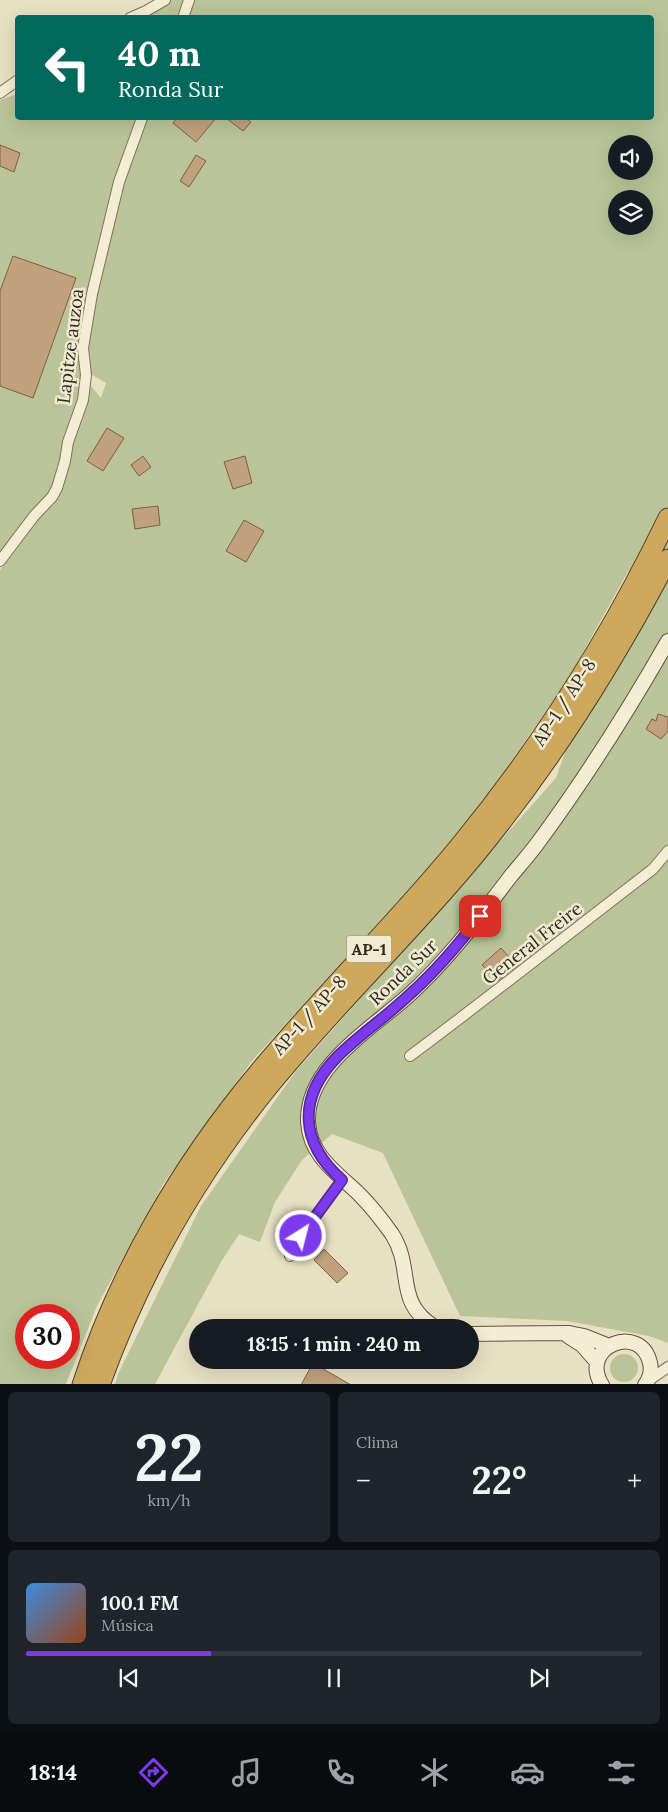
<!DOCTYPE html>
<html lang="es">
<head>
<meta charset="utf-8">
<style>
  body { margin:0; font-family:Lora,serif; background:#20242c; color:#f1f3f6; height:100vh; display:flex; flex-direction:column; font-size:19px; white-space:nowrap }
  * { box-sizing:border-box; margin:0 }
  p { font-size:16px; color:#9ea1a6 }
  .icon { flex:none; width:28px; height:28px; fill:none; stroke:currentColor; stroke-width:2; stroke-linecap:round; stroke-linejoin:round }
  .map { position:relative; height:1384px; overflow:hidden }
  .details { display:flex; flex-direction:column; gap:8px; padding:8px; background:#0d0f14; flex:1 }
  .details>* { flex:none }
  .hud { position:absolute; left:15px; top:15px; width:639px; height:105px; border-radius:5px; box-shadow:0 5px 20px #0002; background:#00695c; color:#fff; overflow:hidden }
  .controls { position:absolute; left:608px; top:135px; display:grid; gap:10px }
  .controls a { display:grid; place-items:center; width:45px; height:45px; border-radius:50%; background:#171b24; box-shadow:0 5px 20px #0002; font-size:25px }
  .speed { position:absolute; left:15px; top:1304px; display:flex; gap:10px; font-size:25px; font-weight:700; text-align:center }
  .speed>* { display:grid; place-content:center; width:65px; height:65px; border-radius:50%; background:#171b24; box-shadow:0 5px 20px #0002; line-height:1 }
  .speed .limit { border:8px solid #d22; background:#fff; color:#111 }
  .pin { position:absolute; display:grid; place-items:center; width:42px; height:42px; color:#fff; margin:-21px; border-radius:10px; box-shadow:0 2px 8px #0006 }
  .me { position:absolute; width:55px; margin:-28px; rotate:36deg; stroke-linejoin:round; filter:drop-shadow(0 0 4px #0008) }
  .turn { display:flex; align-items:center; gap:18px; height:105px; padding:0 20px; font-size:22px }
  .turn .icon { width:65px; height:65px; stroke-width:2.5 }
  .turn b { display:block; font-size:35px; line-height:42px }
  .big { font-size:38px; font-weight:700; line-height:1.1 }
  .details .tile { flex:1; display:flex; flex-direction:column; justify-content:center; gap:8px; min-width:0; padding:0 18px; border-radius:8px; background:#20242c }
  .details .dial { align-items:center; gap:0 }
  .dial b { font-size:65px; line-height:1 }
  .song { display:flex; align-items:center; gap:15px }
  .cover { width:60px; height:60px; border-radius:8px; background:linear-gradient(135deg,hsl(210 70% 55%),hsl(20 70% 35%)) }
  .played { height:5px; border-radius:2px; background:linear-gradient(90deg,#7c3aed 30%,#363941 30%) }
  .keys { display:flex; justify-content:space-around; direction:ltr }
  .heat { display:flex; justify-content:space-between; align-items:center; font-size:28px; direction:ltr }
  .details .tiles { flex:1; display:grid; gap:8px; grid-template-columns:1fr 1fr }
  .tile:last-child { grid-column:span 2 }
  .trip { position:absolute; left:189px; top:1319px; width:290px; height:50px; border-radius:25px; background:#171b24; box-shadow:0 5px 20px #0002; font-weight:700; line-height:50px; text-align:center }
  .tab-bar { display:flex; height:80px; justify-content:space-around; align-items:center; background:#090b0e; color:#9ea1a6 }
  .tab-bar .icon { width:35px; height:35px }
  .tab-bar .on { color:#7c3aed }
  .tab-bar b { font-size:22px; color:#f1f3f6 }
  .map>svg:first-child { display:block }
  .green { fill:#bac498; fill-rule:evenodd }
  .building { fill:#c1a07d; stroke:#7b6044 }
  .lines { fill:none; stroke-linecap:round; stroke-linejoin:round }
  .street-casing { stroke:#7f725c; stroke-width:12 }
  .secondary-casing { stroke:#61533f; stroke-width:16 }
  .highway-casing { stroke:#4d402f; stroke-width:21 }
  .street { stroke:#f4edd4; stroke-width:10 }
  .secondary { stroke:#f4edd4; stroke-width:14 }
  .highway { stroke:#cda75c; stroke-width:19 }
  .route-casing { stroke:#51269a; stroke-width:12 }
  .route { stroke:#7c3aed; stroke-width:9 }
  .labels { text-anchor:middle; dominant-baseline:central; stroke-width:5; stroke-linejoin:round; paint-order:stroke }
  .shield { fill:#f0ead1; stroke:#6a6354; stroke-width:1 }
  .shield-label { font-size:16px; font-weight:bold; fill:#31291e }
  .street-label { font-size:18px; fill:#31291e; stroke:#f0ead1 }
</style>
</head>
<body>
<div class="map">
<svg width="668" height="1385" viewBox="0 0 668 1385">
  <rect width="100%" height="100%" fill="#e7e0c2"/>
  <path class="green" d="M169,0H183L177,17L136,18Z
    M192,0H668V1343L649,1336L567,1321L460,1316L383,1153L332,1134L302,1160L275,1202L260,1242L239,1234L221,1262L155,1384H115L118,1374L201,1206L296,1071L556,778L630,568L567,681L503,773L421,881L327,978L252,1061L164,1183L97,1306L66,1384L0,1385V570L38,518L55,502L60,489L71,442L91,386L101,398L106,383L89,373L86,348L94,295L122,184L147,118H651V18L186,17ZM616,144H644V171H616ZM616,199H644V226H616ZM26,1315H69V1358H26Z
    M17,94L18,118H137L103,234L82,389L59,472L51,493L17,530L0,555V100Z
    M610 1368a14 14 0 1 1 28 0a14 14 0 1 1-28 0Z"/>
  <path class="building" d="M177,118H216L196,142L173,123Z
    M226,118H246L251,122L243,131Z
    M0,145L20,153L14,172L0,166Z
    M196,155L206,161L189,187L180,181Z
    M13,256L76,278L33,398L0,386V291Z
    M107,428L124,438L103,471L87,461Z
    M143,456L151,467L139,476L131,465Z
    M245,456L252,483L233,489L224,462Z
    M158,506L160,525L135,529L132,509Z
    M244,520L264,531L246,562L226,551Z
    M658,714L668,717V731L661,739L646,729L652,719L656,721Z
    M501,948L517,966L497,981L482,965Z
    M324,1249L348,1273L337,1283L314,1260Z
    M313,1363L351,1385H301Z"/>
  <g class="lines">
    <g class="street-casing">
      <path id="street" d="M130,18L146,11L165,0
        M183,18L189,0
        M0,93L18,80
        M0,561L34,516L52,497L57,488L65,461L68,442L83,400L86,375L83,348L92,294L119,182L142,118
        M410,1056C492,995 572,931 653,869L668,851
        M290,1256L301,1236L342,1180
        M648,1381L668,1367"/>
    </g>
    <g class="secondary-casing">
      <path id="secondary" d="M436,1328C393,1302 415,1270 392,1234C382,1220 371,1206 359,1194C337,1173 310,1156 308,1122C306,1066 372,1029 409,995C448,960 478,919 510,877C519,866 528,856 537,844C585,779 628,711 668,641
        M470,1334L569,1333L584,1336L609,1346
        M568,1336L582,1345L597,1362
        M602,1385C578,1346 641,1322 650,1363C652,1371 650,1378 645,1385"/>
    </g>
    <g class="highway-casing">
      <path id="highway" d="M82,1385C119,1271 182,1164 258,1073C323,994 397,923 462,843C544,743 612,634 668,518
        M100,1385C139,1276 196,1176 269,1086C334,1006 409,935 475,855C550,764 613,664 668,559"/>
    </g>
    <use href="#street" class="street"/>
    <use href="#secondary" class="secondary"/>
    <use href="#highway" class="highway"/>
  </g>
  <g class="lines">
    <g class="route-casing">
      <path id="route" d="M301,1236L342,1180C300,1143 297,1098 337,1057C359,1035 386,1017 409,995C436,971 459,944 480,916"/>
    </g>
    <use href="#route" class="route"/>
  </g>
  <g class="labels">
    <rect class="shield" x="346.5" y="935.5" width="45" height="27" rx="4"/>
    <g class="shield-label">
      <text x="369" y="949">AP-1</text>
    </g>
    <g class="street-label">
      <text transform="translate(70 346) rotate(-83)">Lapitze auzoa</text>
      <text transform="translate(564 702) rotate(-57)">AP-1 / AP-8</text>
      <text transform="translate(532 943) rotate(-38)">General Freire</text>
      <text transform="translate(403 972) rotate(-44)">Ronda Sur</text>
      <text transform="translate(309 1015) rotate(-48)">AP-1 / AP-8</text>
    </g>
  </g>
</svg>
<div class="controls">
<a><svg class="icon" aria-label="sound" viewBox="0 0 24 24"><path d="M4 9h4l5-4v14l-5-4H4zM17 9q2 3 0 6"/></svg></a>
<a><svg class="icon" aria-label="layers" viewBox="0 0 24 24"><path d="M12 4l9 5-9 5-9-5zM3 14l9 5 9-5"/></svg></a>
</div>
<div class="speed"><div class="limit">30</div></div>
<div class="pin" style="left:480px;top:916px;background:#d93025"><svg class="icon" aria-label="arrive" viewBox="0 0 24 24"><path d="M6 21V4h12l-3 4 3 4H6"/></svg></div>
<svg class="me" style="left:301px;top:1236px" viewBox="-20 -20 40 40"><circle r="17" fill="#7c3aed" stroke="#fff" stroke-width="3"/><path d="M0-11L8 9 0 5-8 9z" fill="#fff"/></svg>
<div class="trip">18:15 · 1 min · 240 m</div>
<div class="hud">
<div class="turn"><svg class="icon" aria-label="left" viewBox="0 0 24 24"><path d="M17 20v-9H6M10 6l-5 5 5 5"/></svg><div><b>40 m</b>Ronda Sur</div></div>
</div>
</div>
<section class="details">
<div class="tiles">
<div class="tile dial"><b>22</b><p>km/h</p></div>
<div class="tile"><p>Clima</p>
<div class="heat"><a>−</a><b class="big">22°</b><a>+</a></div>
</div>
<div class="tile">
<div class="song"><i class="cover"></i><div><b>100.1 FM</b><p>Música</p></div></div>
<div class="played"></div>
<div class="keys"><svg class="icon" aria-label="previous" viewBox="0 0 24 24"><path d="M18 5L8 12l10 7zM5 5v14"/></svg><svg class="icon" aria-label="pause" viewBox="0 0 24 24"><path d="M8 5v14M16 5v14"/></svg><svg class="icon" aria-label="next" viewBox="0 0 24 24"><path d="M6 5l10 7-10 7zM19 5v14"/></svg></div>
</div>
</div>
</section>
<nav class="tab-bar">
<b>18:14</b>
<svg class="icon on" aria-label="directions" viewBox="0 0 24 24"><path d="M12 3l9 9-9 9-9-9zM9 14v-3h6M13 9l2 2-2 2"/></svg>
<svg class="icon" aria-label="music" viewBox="0 0 24 24"><path d="M9 18V5l10-2v13"/><circle cx="6" cy="18" r="3"/><circle cx="16" cy="16" r="3"/></svg>
<svg class="icon" aria-label="phone" viewBox="0 0 24 24"><path d="M5 4h4l2 5-3 2q2 4 5 5l2-3 5 2v4C11 20 4 13 5 4z"/></svg>
<svg class="icon" aria-label="climate" viewBox="0 0 24 24"><path d="M12 3v18M4 7l16 10M4 17L20 7"/></svg>
<svg class="icon" aria-label="car" viewBox="0 0 24 24"><path d="M5 17H2v-5l4-1 3-4h7l3 4 3 1v5h-3M9 17h6M6 11h13"/><circle cx="7" cy="17" r="2"/><circle cx="17" cy="17" r="2"/></svg>
<svg class="icon" aria-label="filters" viewBox="0 0 24 24"><path d="M4 7h16M4 17h16"/><circle cx="9" cy="7" r="2"/><circle cx="15" cy="17" r="2"/></svg>
</nav>
</body>
</html>
